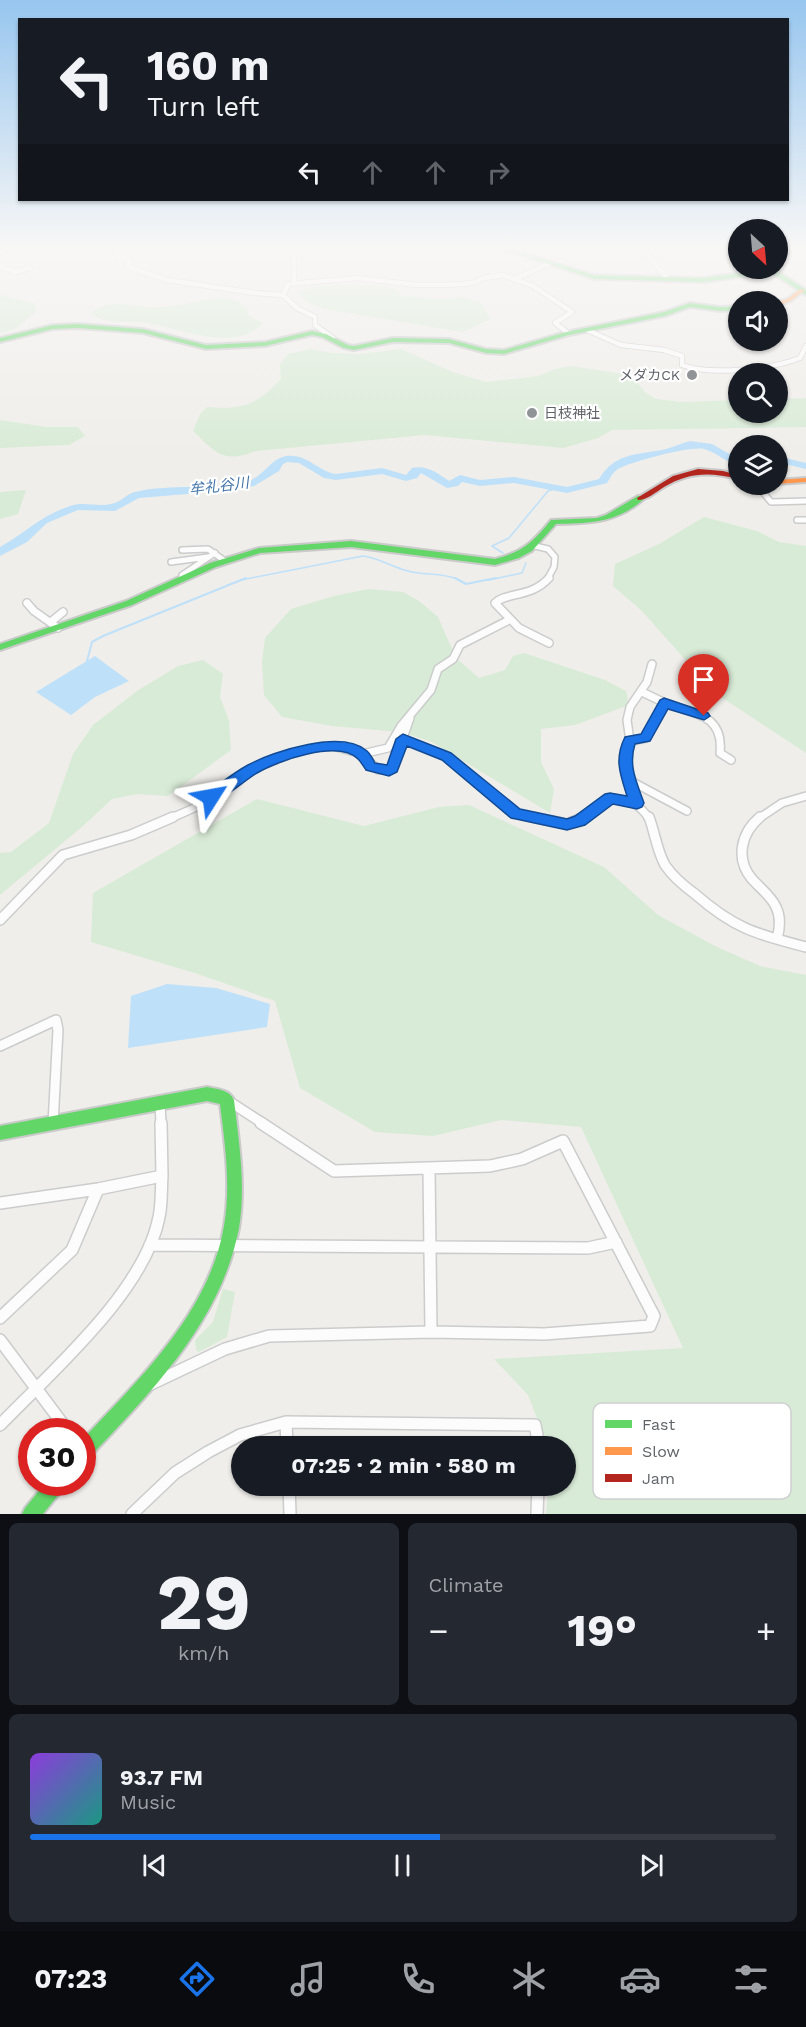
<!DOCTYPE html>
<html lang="en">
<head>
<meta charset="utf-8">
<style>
  body { margin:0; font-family:"Work Sans","Noto Sans JP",sans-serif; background:#242831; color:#f1f3f6; height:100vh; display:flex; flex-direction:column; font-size:22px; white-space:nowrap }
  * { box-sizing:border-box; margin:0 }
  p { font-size:20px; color:#9ea1a6 }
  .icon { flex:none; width:33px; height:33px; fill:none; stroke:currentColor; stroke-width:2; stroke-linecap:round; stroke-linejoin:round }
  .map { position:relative; height:1514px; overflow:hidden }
  .panel { display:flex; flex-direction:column; gap:9px; padding:9px; background:#0d0f14; flex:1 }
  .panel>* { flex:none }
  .hud { position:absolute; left:18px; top:18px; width:771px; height:183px; border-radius:0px; box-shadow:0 2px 4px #0004; background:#171b24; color:#f1f3f6; overflow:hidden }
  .needle { width:39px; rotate:154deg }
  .buttons { position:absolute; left:728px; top:219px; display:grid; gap:12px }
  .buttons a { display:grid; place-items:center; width:60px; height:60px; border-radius:50%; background:#171b24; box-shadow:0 2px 4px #0004; font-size:30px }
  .speed { position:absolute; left:18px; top:1418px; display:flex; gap:12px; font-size:30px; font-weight:700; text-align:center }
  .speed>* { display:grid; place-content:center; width:78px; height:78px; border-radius:50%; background:#171b24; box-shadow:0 2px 4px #0004; line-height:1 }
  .speed .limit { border:9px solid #d22; background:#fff; color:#111 }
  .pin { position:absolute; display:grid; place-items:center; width:51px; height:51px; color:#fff; margin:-62px -26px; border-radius:50% 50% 50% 0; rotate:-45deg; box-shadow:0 0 6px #0007 }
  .pin .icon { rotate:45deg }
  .me { position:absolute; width:66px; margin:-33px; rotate:56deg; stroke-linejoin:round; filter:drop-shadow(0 0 4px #0008) }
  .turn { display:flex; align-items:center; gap:21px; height:126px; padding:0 30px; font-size:27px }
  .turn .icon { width:78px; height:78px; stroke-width:2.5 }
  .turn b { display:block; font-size:42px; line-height:51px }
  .lanes { display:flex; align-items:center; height:57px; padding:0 30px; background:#0003; justify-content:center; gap:30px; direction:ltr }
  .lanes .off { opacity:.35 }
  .big { font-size:45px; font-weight:700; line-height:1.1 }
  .panel .card { flex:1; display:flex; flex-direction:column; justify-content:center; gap:9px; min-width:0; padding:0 21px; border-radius:9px; background:#242831 }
  .panel .dial { align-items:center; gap:0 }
  .dial b { font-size:78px; line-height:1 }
  .song { display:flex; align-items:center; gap:18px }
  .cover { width:72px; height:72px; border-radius:9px; background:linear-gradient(135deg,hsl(270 70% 55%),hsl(170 70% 35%)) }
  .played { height:6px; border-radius:3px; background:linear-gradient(90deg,#1a73e8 55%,#363941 55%) }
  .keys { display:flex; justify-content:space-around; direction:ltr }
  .heat { display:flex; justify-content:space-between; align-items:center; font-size:33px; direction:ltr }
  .panel .tiles { flex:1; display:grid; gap:9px; grid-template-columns:1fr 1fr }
  .card:last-child { grid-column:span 2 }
  .trip { position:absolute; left:231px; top:1436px; width:345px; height:60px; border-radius:30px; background:#171b24; box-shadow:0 2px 4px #0004; font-weight:700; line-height:60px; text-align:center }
  .tabs { display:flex; height:96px; justify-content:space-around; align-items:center; background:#090b0e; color:#9ea1a6 }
  .tabs .icon { width:42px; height:42px }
  .tabs .active { color:#1a73e8 }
  .tabs b { font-size:27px; color:#f1f3f6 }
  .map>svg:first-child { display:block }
  .green { fill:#d8ebd6 }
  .water { fill:#bfe0f9 }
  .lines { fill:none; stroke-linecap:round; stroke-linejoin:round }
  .stream-far1 { stroke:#bfe0f9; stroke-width:1.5 }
  .stream { stroke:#bfe0f9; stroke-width:2 }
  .river { fill:#bfe0f9; fill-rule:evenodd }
  .street-far4-casing { stroke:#cbcccc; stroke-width:6 }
  .street-far3-casing { stroke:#cbcccc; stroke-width:8 }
  .street-far2-casing { stroke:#cbcccc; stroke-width:10 }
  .street-far1-casing { stroke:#cbcccc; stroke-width:12 }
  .street-casing { stroke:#cbcccc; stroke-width:14 }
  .fast-casing { stroke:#cacacb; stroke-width:4 }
  .slow-casing { stroke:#cacacb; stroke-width:4 }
  .jam-casing { stroke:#cacacb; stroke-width:4 }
  .street-far4 { stroke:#fdfcfc; stroke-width:4.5 }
  .street-far3 { stroke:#fdfcfc; stroke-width:5 }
  .street-far2 { stroke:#fdfcfc; stroke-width:7 }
  .street-far1 { stroke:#fdfcfc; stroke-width:9 }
  .street { stroke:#fdfcfc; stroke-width:11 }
  .fast { fill:#63d668; fill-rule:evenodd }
  .slow { fill:#ff974d; fill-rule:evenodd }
  .jam { fill:#b3261e; fill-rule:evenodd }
  .route { fill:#1a73e8; stroke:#114b97; stroke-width:1.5 }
  .poi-dot { fill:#919496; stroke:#fff; stroke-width:2 }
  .labels { text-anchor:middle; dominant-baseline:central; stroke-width:4.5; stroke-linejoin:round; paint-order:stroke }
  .far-poi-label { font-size:14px; fill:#5f6368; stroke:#fff; text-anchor:end }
  .far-water-label { font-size:15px; font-style:italic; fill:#4174aa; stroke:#fff }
  .key { fill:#fff; stroke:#cfd0d2; stroke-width:1.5 }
  .key-label { font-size:16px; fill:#5f6368 }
</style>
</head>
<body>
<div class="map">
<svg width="806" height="1514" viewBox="0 0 806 1514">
  <rect width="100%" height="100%" fill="#efeeea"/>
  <path class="green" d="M337,285H375L397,289L401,296L440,299L462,297L481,303L491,319L462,332L324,309L305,301L298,293L311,287Z
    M0,295L34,303L37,311L15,329L0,333Z
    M224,298L238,301L247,309L248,315L263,323C237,353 180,329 148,323C128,319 108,327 90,313C110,297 130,307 153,307C177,308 201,299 224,298Z
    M311,349L332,353L359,354L401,349L453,372L486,382L538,376L555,369L571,366L631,375L646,393L656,399L682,402L738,400V412H777V399L806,398V427L612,430L598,438L563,448L424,435L256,451C223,463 218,455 193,431L200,414L207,407C244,410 256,405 281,379L280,364L288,354Z
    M0,420L47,427H78L85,436L69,445L0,448Z
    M26,490L18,514L0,519V492Z
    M704,517L757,531L779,542L806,546V753L715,693L641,610L613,586L615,564L659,544Z
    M368,589L403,592L419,601L438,617L456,658L479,678L505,670L513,656L524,653L605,680L626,691L629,705L575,725L541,729V762L554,789L550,813L430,741L399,732L332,726L282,717L264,695L262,662L265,638L291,609L334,596Z
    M203,660L223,674L220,697L229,721L231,750L168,796L137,794L112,799L83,826L0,895V853L11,852L49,823L73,754L93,725L137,691L178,666Z
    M257,799L364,826L439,807L469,805L604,867L658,915L715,946L760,966L806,975V1514H546L549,1485H566V1446H548L528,1395L494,1359L683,1348L581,1127L501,1120L433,1136L375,1132L300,1088L275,1001L198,974L91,942L93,893Z
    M223,1289L235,1292L227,1337L199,1352L196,1350L195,1340L213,1322Z"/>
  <path class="water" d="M95,656L129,681L95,697L71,715L36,692Z
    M167,984L216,988L270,1004L267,1027L128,1048L131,996Z"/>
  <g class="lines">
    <path class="stream-far1" d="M503,553L492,546L509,538L548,491L556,488
      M241,580L363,556C379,558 392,567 408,571C425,576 442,572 459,580
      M489,580L522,573L526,563"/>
    <path class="stream" d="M455,578L466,584L496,578
      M87,661L92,642L103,636L246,578"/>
    <path class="river" d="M690,441L712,444L738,459V465C725,462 716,452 704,449C693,445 629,462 618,469C613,472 610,478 607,483L567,493L514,483L480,486L462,482L458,486L447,488L421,473L417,478L406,481L382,474L336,480L324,478L299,463L287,462L283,464L279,471L254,486L223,491L139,498L115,511L78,510L47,523L27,542L0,556V547C27,532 40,516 70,506C83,501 97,507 111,504C120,503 126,494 135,492C172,483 212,491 249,481C263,476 272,458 286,456C307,453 317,471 336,474L382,468L406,475L412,468C427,465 437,473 449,481L460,475L480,480L514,477L567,487L599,479C615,453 635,455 662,450C672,448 681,443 690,441Z
      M777,456L806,463V469L777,462Z"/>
    <g class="street-far4-casing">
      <path id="street-far4" d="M116,245L119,255L130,262L128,267L167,280L255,293L283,295
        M640,245L667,278
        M0,253L18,245
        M0,267L16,272L30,268
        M517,278L548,264
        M294,282V257L299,247L308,245
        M587,330L621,345L664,350L682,356V365C710,376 772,369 800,358L806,346
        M333,338L315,325V317L297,308L283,295L288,284L358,278L417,285H448L473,283L484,278L503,275L533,286L572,312L555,323L568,333"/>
    </g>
    <g class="street-far3-casing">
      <path id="street-far3" d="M756,484L771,502L806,501
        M797,520H806
        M535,546L548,549L555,557L554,567L547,580
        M182,550L208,549L225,561
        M171,562L208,557
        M181,580L182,575L215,553"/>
    </g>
    <g class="street-far2-casing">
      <path id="street-far2" d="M549,578C531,598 506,592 495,603L519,628L549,643
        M27,603L34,611L58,628
        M52,621L63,612
        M665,703C694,714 724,714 720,753L731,760
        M403,739L447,756L516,814L540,819
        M630,741L646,738L665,703L642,692
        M362,754L378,770L392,769L410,718
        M629,780L687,811
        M637,803L625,768L624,756L630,741L627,720L630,707L647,682L652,664
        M169,819L194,808L253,769L293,753L322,746H333L362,754L388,748L401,726L431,690L438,669L453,659L460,645L509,620
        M582,819L610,798C627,800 640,803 649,819
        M758,819L782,803L806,796"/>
    </g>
    <g class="street-far1-casing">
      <path id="street-far1" d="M532,817L567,824L584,817
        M649,817C655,833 657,851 665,865C673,877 684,886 695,894C735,929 756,934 806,947
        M760,817C741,833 735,859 752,879C760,888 771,896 776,907C781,917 780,928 777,939
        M0,920L63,855L131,835L173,817
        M0,1046L56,1020L58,1030L53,1124
        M227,1100L264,1124
        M160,1103L161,1124"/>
    </g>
    <g class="street-casing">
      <path id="street" d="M161,1123L162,1176
        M429,1169L431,1332
        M0,1203L98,1189L162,1176C161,1189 162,1204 159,1217C145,1291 52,1371 0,1425
        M150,1245L588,1248L616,1242
        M0,1318L72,1250L98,1189
        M0,1340L68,1431
        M151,1384L225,1349L269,1336L431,1332L544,1334L650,1326L654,1316L563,1141L522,1159L490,1166L334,1171L261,1123
        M286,1422L287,1446
        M289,1485L290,1514
        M132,1514L175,1473L208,1452L240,1435L286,1422L535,1425L539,1446
        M537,1514L538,1485"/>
    </g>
    <g class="fast-casing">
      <path id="fast" d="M491,245H499L594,275L703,278L773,268L806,290V295L772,273L703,282L594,279Z
        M690,303L720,307L738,306V310L720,311L690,307L665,316L569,335L504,354L486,353L449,343L393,342L354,350L344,348L322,337L312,335L265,346L206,349L143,333L78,328L53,329L0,342V338L53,325L78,324L143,329L206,345L265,342L312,331L326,334L348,345L354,346L393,338L449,339L486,349L504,350L566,332L664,312Z
        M638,496H644L645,498C617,523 592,523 556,524L532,551L519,558L495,565L351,547L260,553L216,567L132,605L0,650V644L126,601L210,563L259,548L351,541L495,559C523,552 533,542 551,520L597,518L606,515Z
        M207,1087C217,1089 230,1090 234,1100C239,1142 246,1186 239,1228C221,1322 151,1392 88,1459L82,1462V1440C140,1378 209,1313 224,1226C231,1186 225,1144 220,1104L207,1101L0,1140V1126Z
        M46,1482H67L64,1488L43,1514H22L25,1508Z"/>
    </g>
    <g class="slow-casing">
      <path id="slow" d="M731,245H737L738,250Z
        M800,289L805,290L791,301L777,306V302L787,299Z
        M806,478V482L777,484V480Z"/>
    </g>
    <g class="jam-casing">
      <path id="jam" d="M698,469L723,471L738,475V479C710,472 689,472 664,487C656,492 647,500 638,500L637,498L673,476Z"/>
    </g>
    <use href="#street-far4" class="street-far4"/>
    <use href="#street-far3" class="street-far3"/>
    <use href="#street-far2" class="street-far2"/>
    <use href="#street-far1" class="street-far1"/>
    <use href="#street" class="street"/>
    <use href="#fast" class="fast"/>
    <use href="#slow" class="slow"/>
    <use href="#jam" class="jam"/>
  </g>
  <linearGradient id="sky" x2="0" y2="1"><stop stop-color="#97c6ef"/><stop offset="0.54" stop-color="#f8f7f6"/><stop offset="1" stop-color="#f8f7f6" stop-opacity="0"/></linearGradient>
  <rect width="806" height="457" fill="url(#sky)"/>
  <path class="route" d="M664,698L708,713L710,716L704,720L668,709L650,741L635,744C628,766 637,783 644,803L642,807L637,809L613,804L585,825L567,830L516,819L511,818L442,760L407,746L397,772L389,776L366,770C364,767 361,762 358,759C338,739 277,761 257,773C244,780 219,805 206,801L204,797L206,794C220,784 233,773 248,765C274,751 342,729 367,751C370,754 373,759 375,763L387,765L396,739L403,734L451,753L520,809L567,819L575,816L605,794L610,793L627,796C620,774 614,759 625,737L641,734L660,700Z"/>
  <g class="poi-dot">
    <circle cx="692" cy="375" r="6"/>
    <circle cx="532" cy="413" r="6"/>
  </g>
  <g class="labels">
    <g class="far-poi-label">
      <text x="680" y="375">メダカCK</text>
      <text x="544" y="413" text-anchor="start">日枝神社</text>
    </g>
    <g class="far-water-label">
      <text transform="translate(219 486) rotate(-7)">牟礼谷川</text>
    </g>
  </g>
  <rect x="593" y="1403" width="198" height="96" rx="9" class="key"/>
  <rect x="605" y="1420" width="27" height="8" fill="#63d668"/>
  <rect x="605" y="1447" width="27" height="8" fill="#ff974d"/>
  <rect x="605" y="1474" width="27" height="8" fill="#b3261e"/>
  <g class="key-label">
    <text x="642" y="1430">Fast</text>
    <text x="642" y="1457">Slow</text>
    <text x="642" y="1484">Jam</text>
  </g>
</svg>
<div class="buttons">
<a><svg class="needle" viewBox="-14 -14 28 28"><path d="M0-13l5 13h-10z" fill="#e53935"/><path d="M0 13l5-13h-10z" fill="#9ea1a6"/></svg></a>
<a><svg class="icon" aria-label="sound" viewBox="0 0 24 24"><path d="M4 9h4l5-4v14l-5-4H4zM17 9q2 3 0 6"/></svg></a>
<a><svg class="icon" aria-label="search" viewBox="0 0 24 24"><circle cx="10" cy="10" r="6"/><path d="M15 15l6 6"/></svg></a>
<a><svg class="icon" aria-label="layers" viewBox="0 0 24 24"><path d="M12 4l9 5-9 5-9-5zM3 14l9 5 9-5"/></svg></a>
</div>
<div class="speed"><div class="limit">30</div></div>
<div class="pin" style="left:704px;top:716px;background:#d93025"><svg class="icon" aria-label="arrive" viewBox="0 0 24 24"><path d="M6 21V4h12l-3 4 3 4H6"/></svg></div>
<svg class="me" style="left:211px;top:797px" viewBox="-20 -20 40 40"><path d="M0-17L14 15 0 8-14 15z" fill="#1a73e8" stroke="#fff" stroke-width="4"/></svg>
<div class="trip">07:25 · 2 min · 580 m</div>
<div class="hud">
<div class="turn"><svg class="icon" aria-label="left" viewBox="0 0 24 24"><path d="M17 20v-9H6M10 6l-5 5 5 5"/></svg><div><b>160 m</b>Turn left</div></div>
<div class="lanes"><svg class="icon" aria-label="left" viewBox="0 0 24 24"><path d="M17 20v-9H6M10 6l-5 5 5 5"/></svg><svg class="icon off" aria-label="ahead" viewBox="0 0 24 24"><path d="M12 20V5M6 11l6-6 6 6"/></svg><svg class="icon off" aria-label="ahead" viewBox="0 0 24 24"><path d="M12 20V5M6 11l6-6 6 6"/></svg><svg class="icon off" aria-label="right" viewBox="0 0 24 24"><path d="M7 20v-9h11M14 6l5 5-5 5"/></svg></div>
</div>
</div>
<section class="panel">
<div class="tiles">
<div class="card dial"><b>29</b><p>km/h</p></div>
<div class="card"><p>Climate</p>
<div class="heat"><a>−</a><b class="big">19°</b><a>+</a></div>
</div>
<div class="card">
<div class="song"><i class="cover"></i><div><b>93.7 FM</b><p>Music</p></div></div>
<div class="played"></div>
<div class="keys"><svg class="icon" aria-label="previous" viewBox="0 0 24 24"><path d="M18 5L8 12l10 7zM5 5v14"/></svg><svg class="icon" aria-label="pause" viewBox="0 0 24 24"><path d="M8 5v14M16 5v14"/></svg><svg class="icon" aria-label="next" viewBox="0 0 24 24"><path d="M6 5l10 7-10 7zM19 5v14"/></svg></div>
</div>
</div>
</section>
<nav class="tabs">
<b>07:23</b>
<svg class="icon active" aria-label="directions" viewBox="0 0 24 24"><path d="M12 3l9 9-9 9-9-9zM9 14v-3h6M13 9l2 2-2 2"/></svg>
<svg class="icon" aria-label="music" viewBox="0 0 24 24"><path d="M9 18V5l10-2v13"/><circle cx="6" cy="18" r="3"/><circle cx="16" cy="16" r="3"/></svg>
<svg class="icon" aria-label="phone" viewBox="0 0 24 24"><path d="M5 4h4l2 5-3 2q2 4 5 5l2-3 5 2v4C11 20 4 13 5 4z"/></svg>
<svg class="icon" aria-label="climate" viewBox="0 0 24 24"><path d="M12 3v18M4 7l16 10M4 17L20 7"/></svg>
<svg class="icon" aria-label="car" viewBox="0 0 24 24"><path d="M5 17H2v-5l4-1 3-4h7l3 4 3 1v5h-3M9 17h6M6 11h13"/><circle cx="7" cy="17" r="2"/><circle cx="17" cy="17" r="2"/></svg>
<svg class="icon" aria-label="filters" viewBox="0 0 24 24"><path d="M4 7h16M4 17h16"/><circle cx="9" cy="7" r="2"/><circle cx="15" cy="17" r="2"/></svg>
</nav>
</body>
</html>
